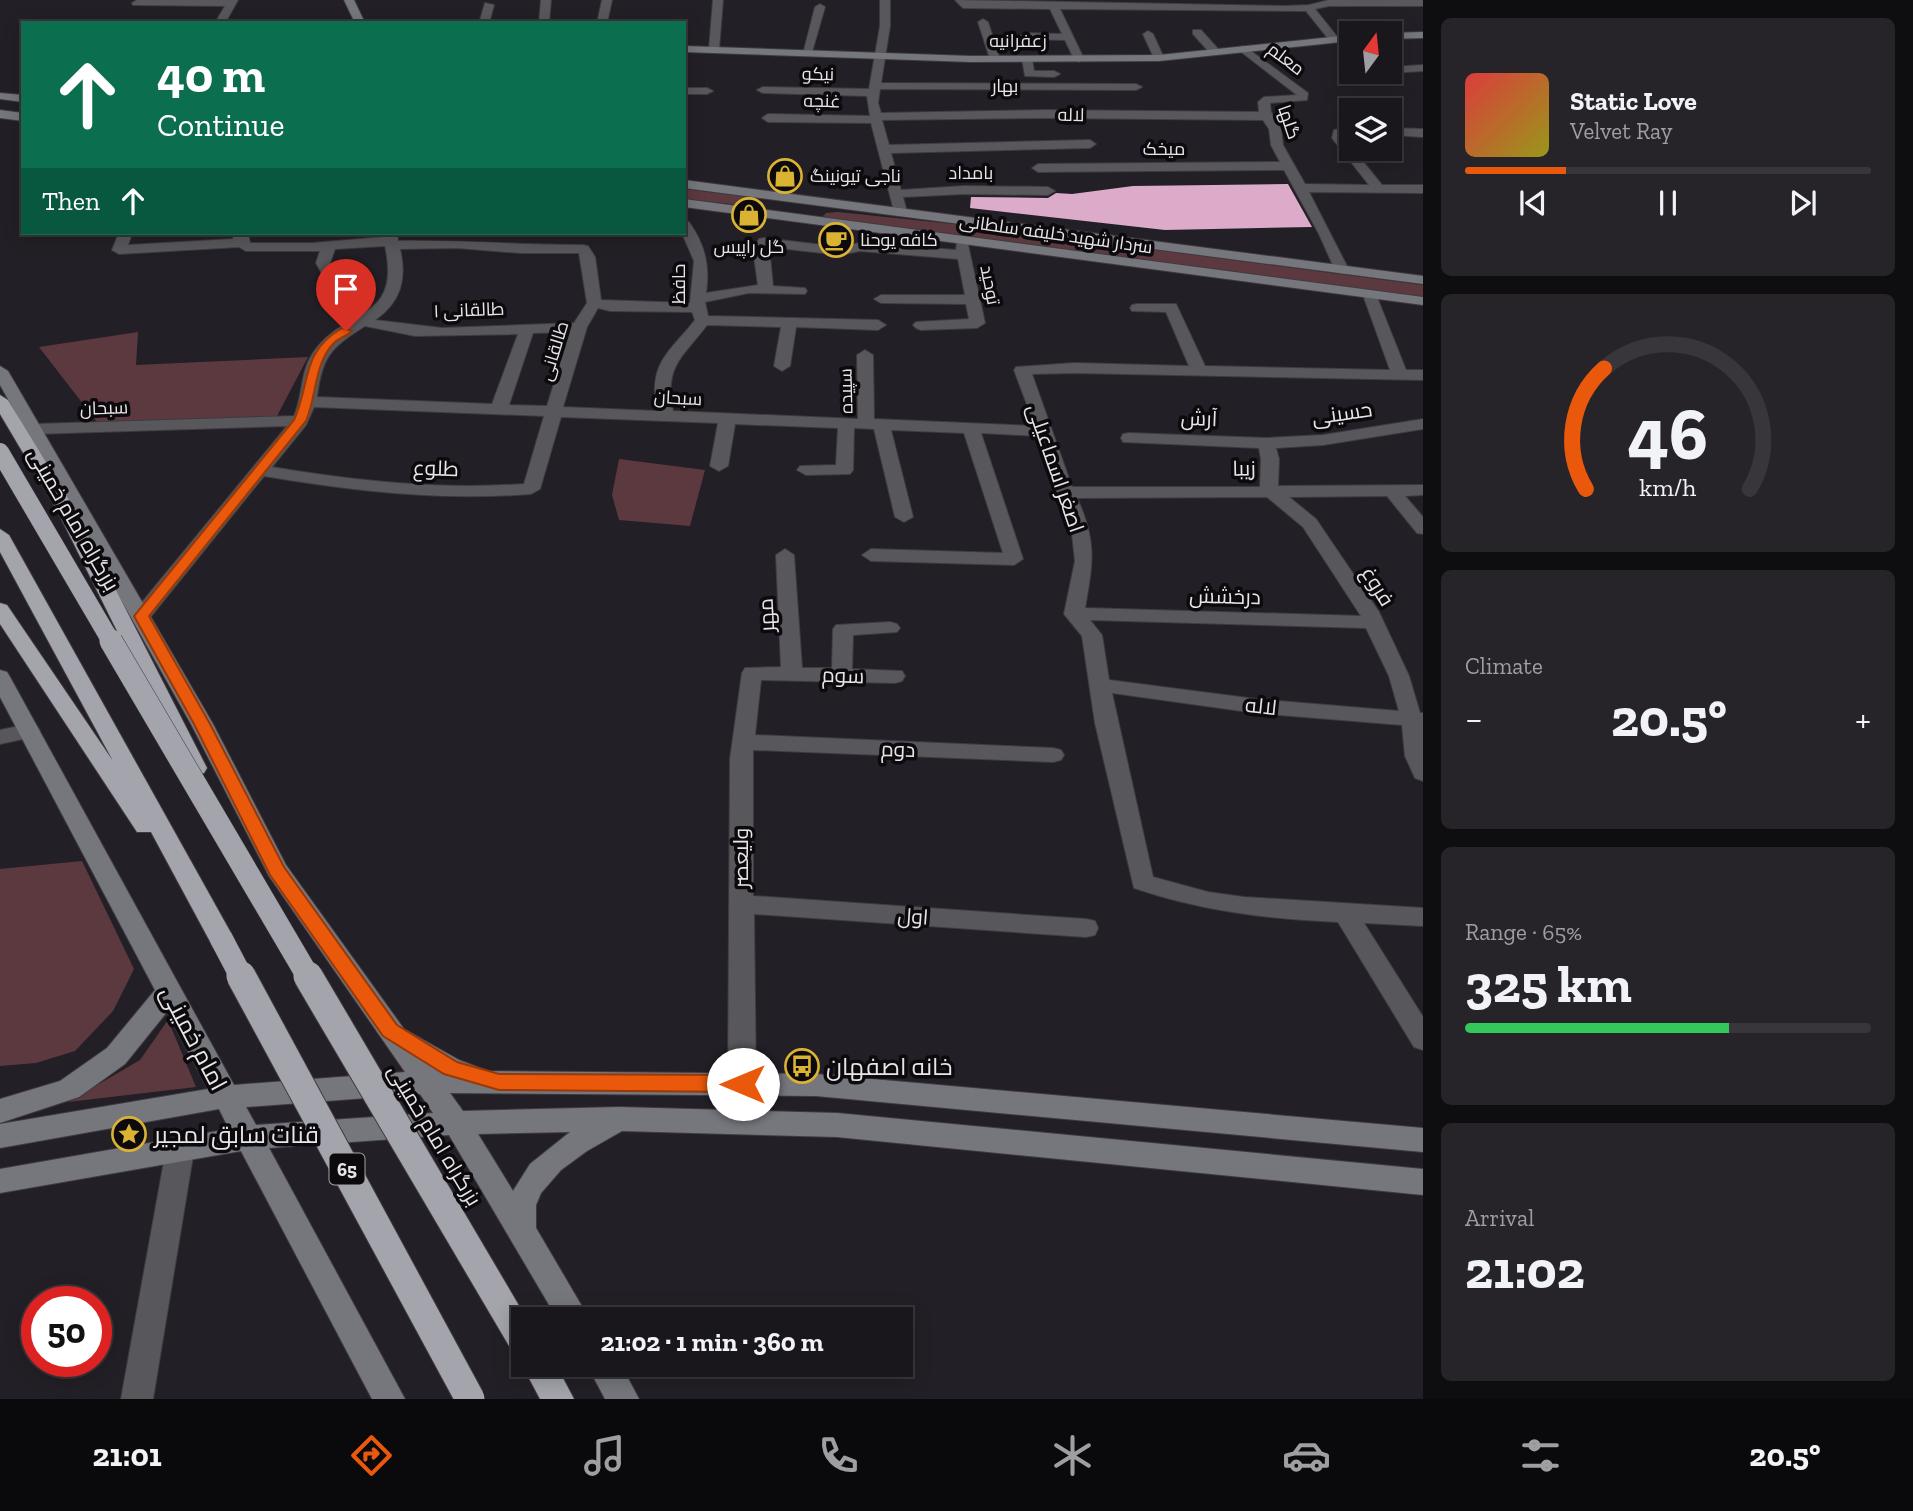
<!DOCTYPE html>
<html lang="en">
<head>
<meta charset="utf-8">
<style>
  body { margin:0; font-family:"Zilla Slab",Cairo,serif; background:#272429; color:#f1f3f6; height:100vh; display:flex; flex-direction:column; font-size:26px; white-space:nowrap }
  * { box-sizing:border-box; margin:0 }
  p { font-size:23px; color:#9f9fa3 }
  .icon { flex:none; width:38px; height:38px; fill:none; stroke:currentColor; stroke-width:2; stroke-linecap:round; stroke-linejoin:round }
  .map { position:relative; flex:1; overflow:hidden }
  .details { display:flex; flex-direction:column; gap:18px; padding:18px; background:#0e0d0f; width:490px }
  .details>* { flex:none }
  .hud { position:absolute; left:21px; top:21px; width:665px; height:214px; border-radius:0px; box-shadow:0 4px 18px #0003,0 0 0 2px #38363b; background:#0b6e4f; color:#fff; overflow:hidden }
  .needle { width:46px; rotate:15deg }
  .tools { position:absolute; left:1339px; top:21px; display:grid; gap:14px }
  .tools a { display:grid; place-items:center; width:63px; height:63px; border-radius:0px; background:#1a171c; box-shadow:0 4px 18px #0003,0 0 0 2px #38363b; font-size:35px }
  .speed { position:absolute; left:21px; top:1286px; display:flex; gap:14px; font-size:35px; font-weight:700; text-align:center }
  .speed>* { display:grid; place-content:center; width:91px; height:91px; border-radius:50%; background:#1a171c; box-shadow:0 4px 18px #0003,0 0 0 2px #38363b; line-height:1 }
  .speed .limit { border:10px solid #d22; background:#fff; color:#111 }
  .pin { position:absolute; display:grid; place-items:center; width:60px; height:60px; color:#fff; margin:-72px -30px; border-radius:50% 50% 50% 0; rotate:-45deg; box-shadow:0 0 7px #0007 }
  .pin .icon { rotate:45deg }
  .me { position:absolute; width:77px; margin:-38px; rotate:270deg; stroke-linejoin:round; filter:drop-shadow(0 0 5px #0008) }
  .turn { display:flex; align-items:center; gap:24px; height:147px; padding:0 21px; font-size:32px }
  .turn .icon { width:91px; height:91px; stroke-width:2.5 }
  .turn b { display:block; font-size:49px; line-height:60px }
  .then { display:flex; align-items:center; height:66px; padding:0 21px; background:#0003; gap:14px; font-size:26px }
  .big { font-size:52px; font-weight:700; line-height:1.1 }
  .details .card { flex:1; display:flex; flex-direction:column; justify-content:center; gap:10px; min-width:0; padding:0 24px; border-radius:10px; background:#272429 }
  .details .dial { align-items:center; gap:0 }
  .dial svg { height:182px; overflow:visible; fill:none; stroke:#38363b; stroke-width:7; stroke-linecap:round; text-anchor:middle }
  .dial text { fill:#f1f3f6; stroke:none }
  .song { display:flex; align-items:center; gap:21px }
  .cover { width:84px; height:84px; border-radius:10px; background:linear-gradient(135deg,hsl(0 70% 55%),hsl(60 70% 35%)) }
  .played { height:7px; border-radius:4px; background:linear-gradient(90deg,#ea580c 25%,#38363b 25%) }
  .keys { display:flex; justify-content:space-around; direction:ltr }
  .heat { display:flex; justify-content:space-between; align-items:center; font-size:38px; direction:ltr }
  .charge { height:10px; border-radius:5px; background:linear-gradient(90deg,#34c759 65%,#38363b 0) }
  .trip { position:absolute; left:511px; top:1307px; width:402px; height:70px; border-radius:0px; background:#1a171c; box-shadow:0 4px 18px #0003,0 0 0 2px #38363b; font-weight:700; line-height:70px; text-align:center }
  .dock { display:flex; height:112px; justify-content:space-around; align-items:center; background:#0a090b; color:#9f9fa3 }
  .dock .icon { width:49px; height:49px }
  .dock .active { color:#ea580c }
  .dock b { font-size:32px; color:#f1f3f6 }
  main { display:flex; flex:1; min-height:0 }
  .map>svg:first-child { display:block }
  .green { fill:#5c393f }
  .building { fill:#dbabc9 }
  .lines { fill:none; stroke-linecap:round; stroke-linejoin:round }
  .street-casing { stroke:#3f3b41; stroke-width:2 }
  .secondary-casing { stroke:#3f3b41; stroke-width:2 }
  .highway-casing { stroke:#3f3b41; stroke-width:2 }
  .street { fill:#58585c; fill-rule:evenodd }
  .secondary { fill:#76777d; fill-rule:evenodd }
  .highway { fill:#a4a4ad; fill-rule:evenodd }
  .highway-bridge-far2-casing { stroke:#3f3b41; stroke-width:19; stroke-linecap:butt }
  .highway-bridge-far1-casing { stroke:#3f3b41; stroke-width:24; stroke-linecap:butt }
  .highway-bridge-casing { stroke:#3f3b41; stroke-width:31; stroke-linecap:butt }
  .highway-bridge-far2 { stroke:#a4a4ad; stroke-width:18 }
  .highway-bridge-far1 { stroke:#a4a4ad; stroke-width:23 }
  .highway-bridge { stroke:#a4a4ad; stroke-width:29 }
  .route { fill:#ea580c; stroke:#983908; stroke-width:2 }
  .labels { text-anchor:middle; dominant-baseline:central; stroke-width:7; stroke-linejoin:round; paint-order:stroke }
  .far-street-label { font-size:18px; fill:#e8e5e9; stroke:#0c0a0d }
  .far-poi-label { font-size:18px; fill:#e8e5e9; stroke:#0c0a0d; text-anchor:start }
  .shield { fill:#0c0a0d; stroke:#a6a3a7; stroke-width:2 }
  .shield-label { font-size:19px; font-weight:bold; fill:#e8e5e9 }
  .street-label { font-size:21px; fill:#e8e5e9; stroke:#0c0a0d }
  .near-street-label { font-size:24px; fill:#e8e5e9; stroke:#0c0a0d }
  .near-poi-label { font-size:24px; fill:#e8e5e9; stroke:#0c0a0d; text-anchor:start }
</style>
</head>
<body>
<main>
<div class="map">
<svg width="1423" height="1399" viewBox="0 0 1423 1399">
  <rect width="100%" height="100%" fill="#231f26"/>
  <path class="green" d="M684,189L750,197L755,202L749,206L684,199Z
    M838,212L982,227L1423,285V298L831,220L823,216L826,213Z
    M138,332L136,365L308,357L277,416L97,422L39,347Z
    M619,459L705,470L690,526L619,520L612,495Z
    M82,861L134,969L113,1011L75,1051L36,1063L0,1066V869Z
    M168,1020L196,1087L68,1102L140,1060Z"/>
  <path class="building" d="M1288,184L1312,227L1165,230L970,208L971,197L1048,198L1056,193L1072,194L1133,186Z"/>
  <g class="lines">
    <g class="street-casing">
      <path id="street" d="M137,0H238L225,23H215L225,6L133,5L132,3Z
        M541,0H551L549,23H539Z
        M602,0H612L607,23H597Z
        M713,0H723L719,49L714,52L709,49Z
        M880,0H890V26L881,83L1136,84L1142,87L1136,90L880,89L878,103L881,113L1045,110L1259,112L1258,102L1264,97L1297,95L1240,51V47L1244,46L1308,93L1307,100L1270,103L1271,112L1281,129L1283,145L1305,184L1369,185L1332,138L1334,130L1351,127V135L1344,138L1382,185H1423V193L1309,192L1349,270L1342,274L1335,270L1319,234L1284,170L1038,172L1032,168L1038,164L1280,162L1271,145L1269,129L1263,120L1045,118L882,120L889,145L1090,140L1096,144L1090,148L891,153L901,190L964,186L1048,187L1055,191L1048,195L964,194L903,197L907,212L900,216L895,215L871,123L768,122L762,118L768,114L870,116L867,96L763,93L757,90L763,87L869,89L880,26Z
        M955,0L1285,6L1309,5L1329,0H1423V6H1329L1315,9L1339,39L1334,42L1330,41L1306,11L1060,9L1084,59L1079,62L1074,59L1065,40L1025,39L1020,36L1025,33L1062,34L1050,9L963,8Z
        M485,3L494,5L489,23H479Z
        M820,4L825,7L812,52L803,54L815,7Z
        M983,19L988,22L1000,59L999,61L990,59L978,22Z
        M1193,30H1201L1219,50V54H1211L1193,34Z
        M1148,31L1153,34L1164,58L1163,60L1154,58L1143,34Z
        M1027,56L1032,59L1034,71H1054L1060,74L1054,77L1025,76L1022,59Z
        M1423,65V71L1390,73L1386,72H1390V67Z
        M684,88H707L713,91L707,94H684Z
        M1390,128L1423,129V137L1390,135Z
        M684,221L689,222C705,245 710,265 706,293L758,285L753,250L759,239L764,238L840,247L860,243L956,250L957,240H967L985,323L977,328L921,330L916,328L913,325L916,322L969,319L966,304L881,303L874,299L881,295H965L958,259L860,251L840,255L769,247L773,286L805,288L807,291L805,294L749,293L705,302L708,316L878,320L886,325L878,330L796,327L790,366L782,371L774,366L781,327L707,325C682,358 664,366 673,411L858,419L857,355L865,350L873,355L874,419L1035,426L1014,370L1016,367L1075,363L1189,366L1166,312L1132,311L1130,308L1132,305L1137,304H1176L1205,366L1390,370L1363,295L1365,292H1375L1406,370H1423V380L1075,373L1032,374L1072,487H1260L1261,459L1259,448L1123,442L1121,438L1123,434L1129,433L1266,438L1323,435L1423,419V429L1323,445L1276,448L1279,459L1278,486L1423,485V495L1405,496L1423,517V534L1417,533L1387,496L1289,497L1316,519L1379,612L1409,676L1420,713H1423V781L1415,778L1405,756L1402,725L1256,713L1112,693L1153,877L1208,892L1244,897L1423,908V926L1364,923L1423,1017V1050L1414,1047L1338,922C1268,919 1201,911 1134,888L1095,723L1082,636L1064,614L1075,561L1071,525L1048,472L1038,436L981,433L1023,559L1014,565L871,561L862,555L871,549L1003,553L964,433L891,430L913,517L904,522L895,517L874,429L854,428L853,470L850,474L806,475L797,470L800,466L836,465L838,428L735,424L728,466L719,471L710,466L718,423L561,417L540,489L531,494C441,501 353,491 264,476L148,620H134L131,616L134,612L287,426L35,434L27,429L35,424L294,416C303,396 300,372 313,353C345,306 402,323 385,246L335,249L330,263L338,278L331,282L326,281L316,263L320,251H246L239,247L119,254L112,250L119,233L132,234L128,245L233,239L234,233H248L250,243H312L384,237L383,233H397L398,241C460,240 521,245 583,245L588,246L595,257L601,300L690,303L694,261L682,233ZM457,248L521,253H579L587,303L574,323L442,328L375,320C401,302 407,279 400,249ZM598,308L610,311L692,312L695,320C668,354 648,363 657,411L563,407L587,327ZM365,326L415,336L518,334L492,404L317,397C322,357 330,348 365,326ZM570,332L547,406L509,405L533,333ZM314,407L544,416L524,484C439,490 355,481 272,467L306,425ZM1267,497L1303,527L1361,616L1085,608C1093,562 1097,542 1077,498ZM1090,620L1366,628L1389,676L1399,711L1256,699L1109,680L1102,635Z
        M785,549L794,555L802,668H832L833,629L836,625L890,622L897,624L900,628L897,632L853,635L852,669L902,671L905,676L902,681L895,683L761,680L755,735L1053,748L1061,750L1064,755L1061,760L1053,762L753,750V896L1086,919L1095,921L1098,928L1095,935L1086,937L754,914L756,1084L752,1092L742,1095L732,1092L728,1084L730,759L742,673L745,668L781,667L776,555Z
        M29,724L37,726L40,731L37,736L0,744V730Z
        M180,1138L190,1141L194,1150L153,1399H121L166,1150L170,1141Z"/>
    </g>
    <g class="secondary-casing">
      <path id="secondary" d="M344,0H354L365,23H355Z
        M1423,32V38L1390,39L1388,33Z
        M1351,35V41L1159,61L971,62L684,52V46L971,56L1159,55Z
        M0,93L23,95V102L0,99Z
        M0,110L23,113V121L0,118Z
        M684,180L1423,276V284L684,188Z
        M684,199L1423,297V305L684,207Z
        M0,366L8,371L213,724L286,865L404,1029L459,1060L488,1071L816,1074L1423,1128V1152L816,1096L450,1093L463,1111L619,1107L837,1113L1423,1169V1195L837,1137L622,1131L587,1151L561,1170L541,1193L536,1205V1228L590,1320H558L449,1135L269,1148L405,1399H372L241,1151L0,1193V1169L229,1129L219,1109L0,1148V1124L208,1089L167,1012L125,1064L79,1097L0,1123V1099L60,1081L107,1048L155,990L0,697V670L7,672L10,677L234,1085L405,1072L269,876L191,724L0,385ZM420,1094L433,1113L256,1125L246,1107ZM570,1132L530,1164L513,1191L478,1134Z
        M587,1365H621L639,1399H605Z"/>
    </g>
    <g class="highway-casing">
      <path id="highway" d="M0,395L8,400L75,510L207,768L204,773L196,775L188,773L185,768L57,510L0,414Z
        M0,529L9,535L231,933L234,940L231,947L222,949L213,947L151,832H137L0,624V603L7,605L113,761L0,552Z
        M523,1363V1365H556L574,1399H540L522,1365Z"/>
    </g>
    <use href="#street" class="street"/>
    <use href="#secondary" class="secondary"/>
    <use href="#highway" class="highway"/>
    <g class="highway-bridge-far2-casing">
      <path id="highway-bridge-far2" d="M0,452L112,643"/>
    </g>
    <g class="highway-bridge-far1-casing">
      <path id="highway-bridge-far1" d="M111,641L309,978
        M222,940L242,978"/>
    </g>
    <g class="highway-bridge-casing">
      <path id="highway-bridge" d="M241,976L470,1399
        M308,976L523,1341"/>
    </g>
    <use href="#highway-bridge-far2" class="highway-bridge-far2"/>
    <use href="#highway-bridge-far1" class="highway-bridge-far1"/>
    <use href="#highway-bridge" class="highway-bridge"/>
  </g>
  <path class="route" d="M342,328L352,331C347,336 339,338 334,343C314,363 317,396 306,421L149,616L210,724L284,867L397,1025L457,1062L499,1074L743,1075L750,1078L753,1084L750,1090L743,1092L499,1090L444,1074L383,1036L270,875L194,724L134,616L294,420C311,383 300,353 342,328Z"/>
  <defs>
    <g id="shop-ring" transform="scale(1.75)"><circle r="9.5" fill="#0c0a0d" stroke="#dab333" stroke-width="1.5"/><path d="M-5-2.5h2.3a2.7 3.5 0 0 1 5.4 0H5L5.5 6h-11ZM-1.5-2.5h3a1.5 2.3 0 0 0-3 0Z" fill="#dab333"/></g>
    <g id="cafe-ring" transform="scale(1.75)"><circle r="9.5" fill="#0c0a0d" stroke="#dab333" stroke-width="1.5"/><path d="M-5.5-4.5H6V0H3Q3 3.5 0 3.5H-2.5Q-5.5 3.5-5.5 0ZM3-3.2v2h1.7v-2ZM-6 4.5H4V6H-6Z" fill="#dab333"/></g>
    <g id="bus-ring" transform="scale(1.75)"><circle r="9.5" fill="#0c0a0d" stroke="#dab333" stroke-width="1.5"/><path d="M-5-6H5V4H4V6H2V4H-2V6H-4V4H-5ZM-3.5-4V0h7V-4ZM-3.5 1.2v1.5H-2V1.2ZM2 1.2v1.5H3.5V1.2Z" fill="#dab333"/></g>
    <g id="sight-ring" transform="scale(1.75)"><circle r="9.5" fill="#0c0a0d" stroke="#dab333" stroke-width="1.5"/><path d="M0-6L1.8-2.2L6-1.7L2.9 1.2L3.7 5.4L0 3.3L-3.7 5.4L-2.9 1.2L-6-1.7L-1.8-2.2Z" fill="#dab333"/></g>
  </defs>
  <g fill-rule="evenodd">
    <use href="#shop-ring" x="785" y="176"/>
    <use href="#shop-ring" x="749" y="215"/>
    <use href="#cafe-ring" x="836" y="240"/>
    <use href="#bus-ring" x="802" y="1066"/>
    <use href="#sight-ring" x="129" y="1134"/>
  </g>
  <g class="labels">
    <g class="far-street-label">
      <text x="1018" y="41">زعفرانیه</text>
      <text transform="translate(1286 59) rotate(37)">معلم</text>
      <text transform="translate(818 74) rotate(1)">نیکو</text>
      <text x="1005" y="86">بهار</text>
      <text transform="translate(822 101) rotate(1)">غنچه</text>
      <text transform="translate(1071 115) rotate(1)">لاله</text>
      <text transform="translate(1289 122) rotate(71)">گلها</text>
      <text x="1164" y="149">میخک</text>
      <text x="971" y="173">بامداد</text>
      <text transform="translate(1056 234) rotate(8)">سردار شهید خلیفه سلطانی</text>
      <text transform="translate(679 284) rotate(-90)">حافظ</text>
      <text transform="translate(990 285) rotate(79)">توحید</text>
      <text transform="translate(469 310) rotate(-2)">طالقانی ۱</text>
      <text transform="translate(554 351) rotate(-73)">طالقانی</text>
      <text transform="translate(846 391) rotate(-91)">سپیده</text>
      <text transform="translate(678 398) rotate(3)">سبحان</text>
      <text transform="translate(104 408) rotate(-2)">سبحان</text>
    </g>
    <g class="far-poi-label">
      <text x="810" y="176">ناجی‌ تیونینگ</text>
      <text x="860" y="240">کافه یوحنا</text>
      <text x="749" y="247" text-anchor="middle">گل راپیس</text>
    </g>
    <rect class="shield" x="329.5" y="1153.5" width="35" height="31" rx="5"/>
    <g class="shield-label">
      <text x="347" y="1169">65</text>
    </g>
    <g class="street-label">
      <text transform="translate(1342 413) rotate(-8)">حسینی</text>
      <text transform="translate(1199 418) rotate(2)">آرش</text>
      <text transform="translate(436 468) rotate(2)">طلوع</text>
      <text transform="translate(1056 468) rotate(71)">اصغر اسماعیلی</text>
      <text transform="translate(1244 468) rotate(-1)">زیبا</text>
      <text transform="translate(74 519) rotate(60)">بزرگراه امام خمینی</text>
      <text transform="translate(1378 586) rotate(58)">فروغ</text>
      <text transform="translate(1225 596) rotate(1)">درخشش</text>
      <text transform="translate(766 615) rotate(-93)">مهر</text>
      <text transform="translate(843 675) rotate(2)">سوم</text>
      <text transform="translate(1261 706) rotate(6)">لاله</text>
      <text transform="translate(898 749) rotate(2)">دوم</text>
      <text transform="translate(740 858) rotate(-90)">ولیعصر</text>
      <text transform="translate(913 916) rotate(4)">اول</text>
      <text transform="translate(435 1135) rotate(59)">بزرگراه امام خمینی</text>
    </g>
    <g class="near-street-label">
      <text transform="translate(194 1038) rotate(62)">امام خمینی</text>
    </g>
    <g class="near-poi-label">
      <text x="826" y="1066">خانه اصفهان</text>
      <text x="154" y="1134">قنات سابق لمجیر</text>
    </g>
  </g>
</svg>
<div class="tools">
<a><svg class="needle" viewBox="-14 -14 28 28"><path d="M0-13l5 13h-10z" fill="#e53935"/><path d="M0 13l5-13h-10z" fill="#9f9fa3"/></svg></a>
<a><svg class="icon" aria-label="layers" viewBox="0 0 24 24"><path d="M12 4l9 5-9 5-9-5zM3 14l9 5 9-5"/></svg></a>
</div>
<div class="speed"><div class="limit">50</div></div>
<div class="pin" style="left:346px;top:331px;background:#d93025"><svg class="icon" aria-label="arrive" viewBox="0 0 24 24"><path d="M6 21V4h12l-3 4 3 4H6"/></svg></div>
<svg class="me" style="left:743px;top:1084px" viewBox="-20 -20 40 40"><circle r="19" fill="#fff"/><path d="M0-13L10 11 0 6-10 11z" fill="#ea580c"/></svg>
<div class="trip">21:02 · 1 min · 360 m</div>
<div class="hud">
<div class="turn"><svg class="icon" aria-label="ahead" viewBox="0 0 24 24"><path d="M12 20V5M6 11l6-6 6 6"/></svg><div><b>40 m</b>Continue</div></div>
<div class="then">Then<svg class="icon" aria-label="ahead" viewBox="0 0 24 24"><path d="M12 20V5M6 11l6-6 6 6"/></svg></div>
</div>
</div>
<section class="details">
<div class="card">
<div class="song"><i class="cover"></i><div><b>Static Love</b><p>Velvet Ray</p></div></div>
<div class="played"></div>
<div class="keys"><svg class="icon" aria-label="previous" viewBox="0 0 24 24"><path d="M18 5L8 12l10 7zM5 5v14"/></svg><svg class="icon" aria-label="pause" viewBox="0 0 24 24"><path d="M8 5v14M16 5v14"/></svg><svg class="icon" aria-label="next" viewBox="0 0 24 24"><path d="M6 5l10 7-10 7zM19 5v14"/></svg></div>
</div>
<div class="card dial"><svg viewBox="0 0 100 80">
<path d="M14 69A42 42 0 1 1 86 69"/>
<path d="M14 69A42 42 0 0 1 22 16" stroke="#ea580c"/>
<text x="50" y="56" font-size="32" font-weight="700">46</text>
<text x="50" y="72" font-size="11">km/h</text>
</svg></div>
<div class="card"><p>Climate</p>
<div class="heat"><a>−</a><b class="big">20.5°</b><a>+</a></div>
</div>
<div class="card"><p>Range · 65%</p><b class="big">325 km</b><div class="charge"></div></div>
<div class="card"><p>Arrival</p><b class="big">21:02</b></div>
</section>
</main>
<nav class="dock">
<b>21:01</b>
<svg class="icon active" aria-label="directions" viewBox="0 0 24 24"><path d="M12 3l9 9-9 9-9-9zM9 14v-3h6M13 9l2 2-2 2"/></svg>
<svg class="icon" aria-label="music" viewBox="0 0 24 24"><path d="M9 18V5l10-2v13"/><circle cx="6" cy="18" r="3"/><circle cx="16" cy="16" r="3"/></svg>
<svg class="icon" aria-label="phone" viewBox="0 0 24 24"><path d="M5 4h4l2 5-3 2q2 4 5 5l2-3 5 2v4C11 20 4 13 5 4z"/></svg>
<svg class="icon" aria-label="climate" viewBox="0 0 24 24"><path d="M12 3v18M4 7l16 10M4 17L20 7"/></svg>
<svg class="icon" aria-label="car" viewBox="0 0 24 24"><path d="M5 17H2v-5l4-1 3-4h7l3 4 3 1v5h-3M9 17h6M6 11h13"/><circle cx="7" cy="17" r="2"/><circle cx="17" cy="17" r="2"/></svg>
<svg class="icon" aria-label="filters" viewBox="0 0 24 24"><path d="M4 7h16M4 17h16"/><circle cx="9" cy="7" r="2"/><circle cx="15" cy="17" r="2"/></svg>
<b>20.5°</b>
</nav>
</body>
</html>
